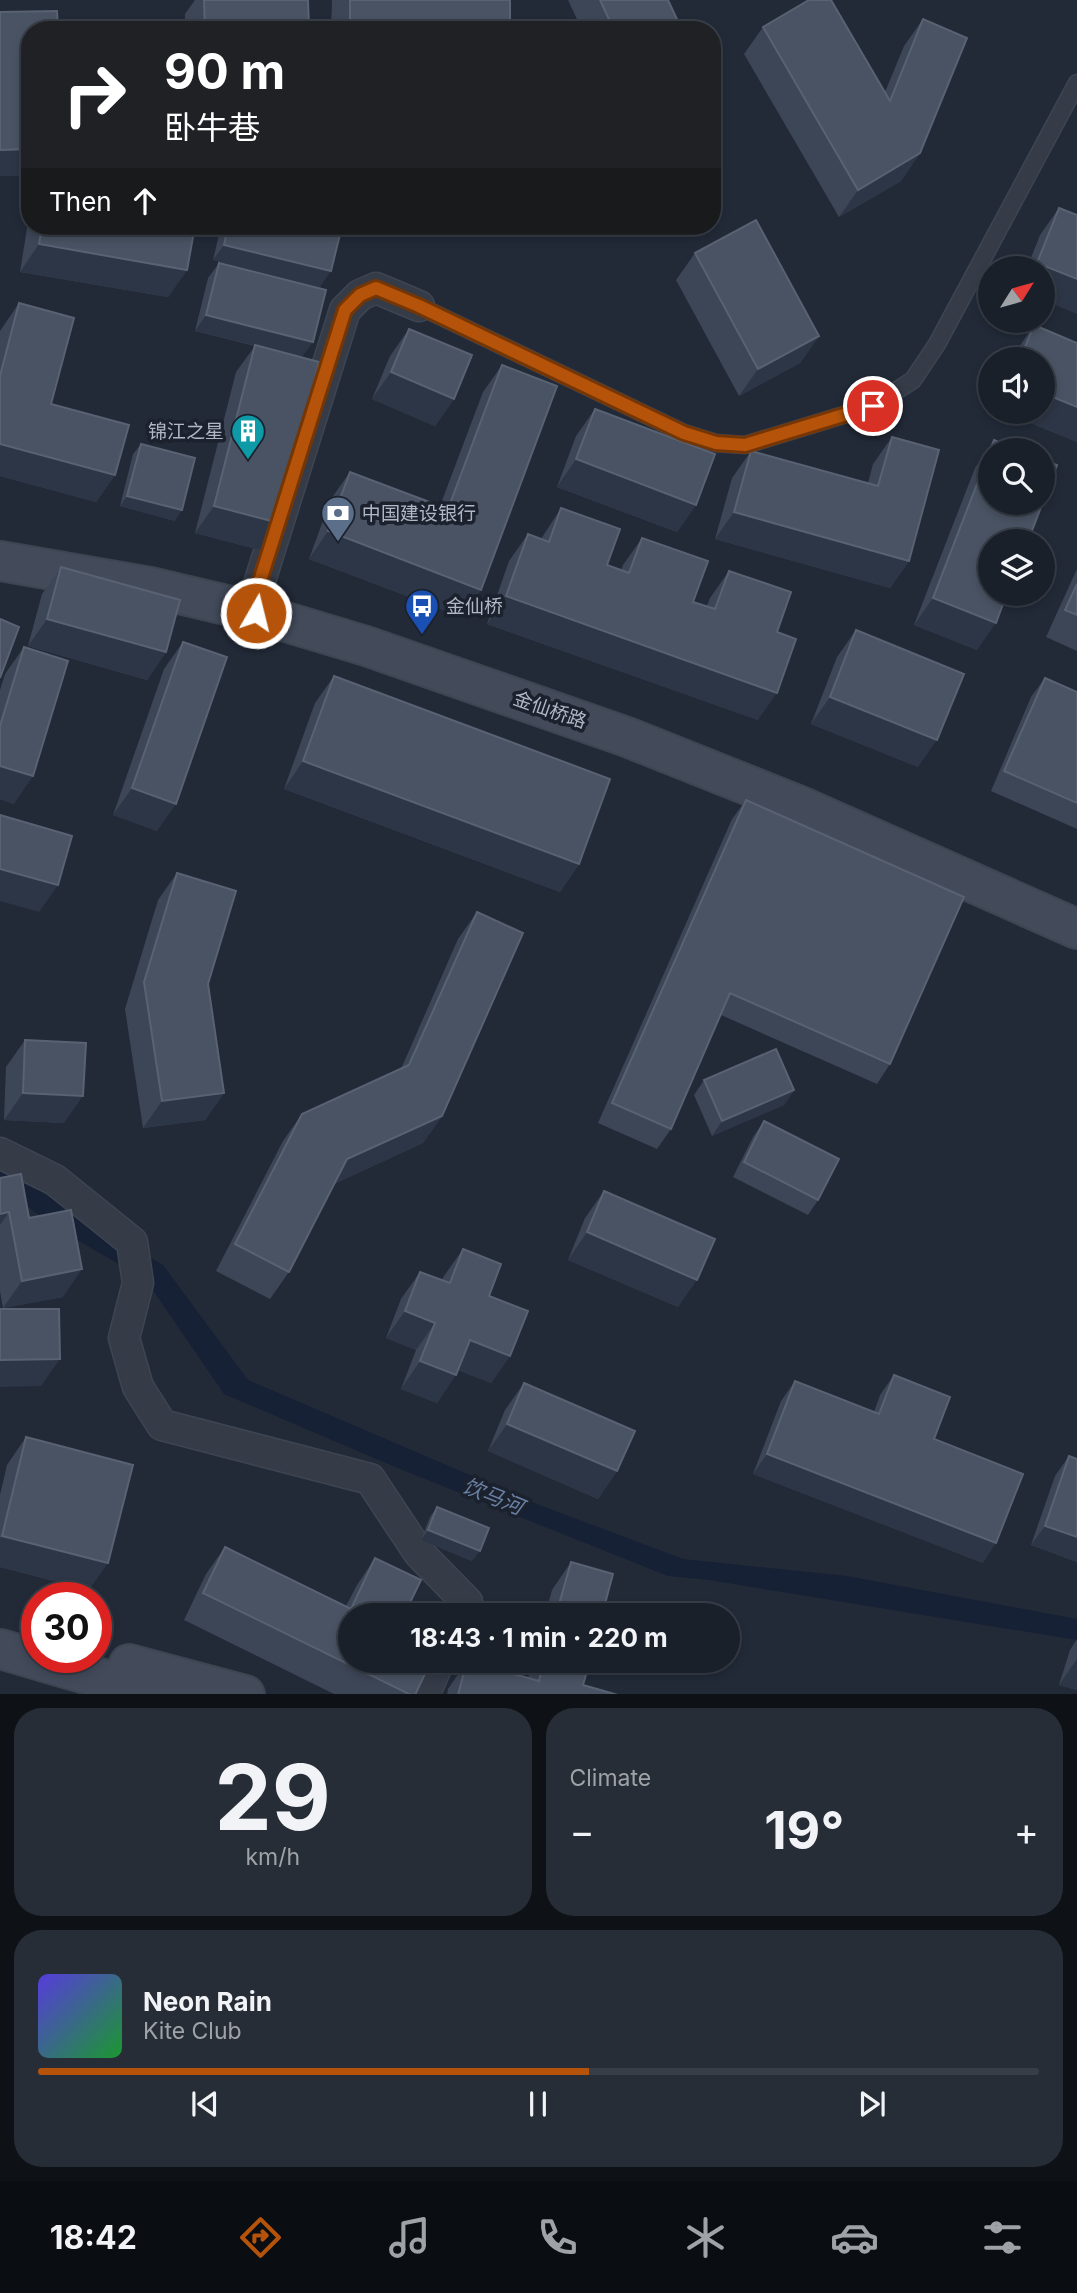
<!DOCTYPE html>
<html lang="en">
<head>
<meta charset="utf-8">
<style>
  body { margin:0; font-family:Inter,"Noto Sans SC",sans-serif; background:#272d36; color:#f1f3f6; height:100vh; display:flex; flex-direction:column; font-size:26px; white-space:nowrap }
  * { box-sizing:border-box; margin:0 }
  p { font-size:23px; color:#9fa3a8 }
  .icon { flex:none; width:38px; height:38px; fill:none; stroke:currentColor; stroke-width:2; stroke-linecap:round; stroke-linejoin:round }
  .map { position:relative; height:1694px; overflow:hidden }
  .details { display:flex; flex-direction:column; gap:14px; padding:14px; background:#0e1217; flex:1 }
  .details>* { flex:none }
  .top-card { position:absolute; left:21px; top:21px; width:700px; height:214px; border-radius:28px; box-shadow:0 4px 10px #0003,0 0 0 2px #383e47; background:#202124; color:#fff; overflow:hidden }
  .needle { width:46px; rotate:53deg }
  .tools { position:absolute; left:978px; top:256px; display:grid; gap:14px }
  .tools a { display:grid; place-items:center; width:77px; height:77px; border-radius:50%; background:#1a202a; box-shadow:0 4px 10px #0003,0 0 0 2px #383e47; font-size:35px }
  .speed { position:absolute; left:21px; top:1582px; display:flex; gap:14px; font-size:35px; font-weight:700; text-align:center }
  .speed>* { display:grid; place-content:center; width:91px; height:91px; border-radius:50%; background:#1a202a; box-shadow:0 4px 10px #0003,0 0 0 2px #383e47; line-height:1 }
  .speed .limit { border:10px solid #d22; background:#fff; color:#111 }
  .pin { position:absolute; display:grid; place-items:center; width:60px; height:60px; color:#fff; margin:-30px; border:4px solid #fff; border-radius:50%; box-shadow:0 2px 7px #0007 }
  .me { position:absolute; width:77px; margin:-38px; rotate:8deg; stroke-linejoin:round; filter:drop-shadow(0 0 5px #0008) }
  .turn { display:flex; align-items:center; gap:24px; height:147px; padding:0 28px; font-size:32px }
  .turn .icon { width:91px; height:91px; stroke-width:2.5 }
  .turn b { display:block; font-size:49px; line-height:60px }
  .then { display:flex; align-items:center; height:66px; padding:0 28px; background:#0003; gap:14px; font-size:26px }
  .big { font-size:52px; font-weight:700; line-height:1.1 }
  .details .card { flex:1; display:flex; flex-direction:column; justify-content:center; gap:10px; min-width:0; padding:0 24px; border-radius:28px; background:#272d36 }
  .details .dial { align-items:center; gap:0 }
  .dial b { font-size:91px; line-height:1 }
  .song { display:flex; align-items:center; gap:21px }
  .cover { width:84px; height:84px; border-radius:10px; background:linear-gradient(135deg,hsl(250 70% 55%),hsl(130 70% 35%)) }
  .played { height:7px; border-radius:4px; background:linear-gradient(90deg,#b45309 55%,#383e47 55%) }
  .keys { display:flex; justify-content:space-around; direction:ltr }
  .heat { display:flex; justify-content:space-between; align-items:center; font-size:38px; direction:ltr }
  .details .tiles { flex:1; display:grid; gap:14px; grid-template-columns:1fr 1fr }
  .card:last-child { grid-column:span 2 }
  .trip { position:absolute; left:338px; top:1603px; width:402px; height:70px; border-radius:35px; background:#1a202a; box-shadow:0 4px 10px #0003,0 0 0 2px #383e47; font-weight:700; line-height:70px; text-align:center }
  .dock { display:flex; height:112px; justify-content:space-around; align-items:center; background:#0a0d11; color:#9fa3a8 }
  .dock .icon { width:49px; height:49px }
  .dock .active { color:#b45309 }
  .dock b { font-size:32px; color:#f1f3f6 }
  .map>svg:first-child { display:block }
  .water { fill:#162135 }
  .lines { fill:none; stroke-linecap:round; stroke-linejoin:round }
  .lane-casing { stroke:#3e4552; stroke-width:19 }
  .street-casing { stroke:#3e4552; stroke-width:33 }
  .secondary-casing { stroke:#3e4552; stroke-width:42 }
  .lane { stroke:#353c48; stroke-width:16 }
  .street { stroke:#353c48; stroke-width:30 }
  .secondary { stroke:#434b5b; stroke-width:38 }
  .wall { fill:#3d4657 }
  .shaded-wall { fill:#2d3646 }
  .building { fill:#495363; stroke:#596272; stroke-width:2 }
  .route-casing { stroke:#753606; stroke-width:18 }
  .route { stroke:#b45309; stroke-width:12 }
  .labels { text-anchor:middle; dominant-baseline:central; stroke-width:7; stroke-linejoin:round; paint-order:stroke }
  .poi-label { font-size:19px; fill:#b0b7c5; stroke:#1b212d; text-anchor:start }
  .street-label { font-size:19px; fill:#b0b7c5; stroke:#1b212d }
  .water-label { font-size:21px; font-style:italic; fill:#6a80a3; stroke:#1b212d }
</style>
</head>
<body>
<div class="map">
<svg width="1077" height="1695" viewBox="0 0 1077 1695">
  <rect width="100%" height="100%" fill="#222a38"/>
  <path class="water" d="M0,1164L61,1205L163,1265L248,1380L542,1506L683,1559L847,1576L1077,1619V1640L709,1580L668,1576L395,1467L224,1394L146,1280L55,1227L0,1186Z"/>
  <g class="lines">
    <g class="lane-casing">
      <path id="lane" d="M419,306L684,433L716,443L745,445L873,406L913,380L937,344L1077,83"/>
    </g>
    <g class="street-casing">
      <path id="street" d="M256,613L259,584L345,310L360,295L376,288L419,306
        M0,1153L55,1180L132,1242L138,1283L124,1338L138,1387L162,1425L370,1479L419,1553L467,1602L460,1615
        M424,1695L439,1661"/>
    </g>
    <g class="secondary-casing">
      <path id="secondary" d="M0,561L150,587L243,609L366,646L627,737L800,806L1077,929
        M0,1649L158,1695
        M129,1664L245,1695"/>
    </g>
    <use href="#lane" class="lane"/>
    <use href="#street" class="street"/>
    <use href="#secondary" class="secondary"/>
  </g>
  <path class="wall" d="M195,0H308L309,30H185V14Z
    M332,0H510V30H331Z
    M568,0H668L682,30H582Z
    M923,19L920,153L901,181L839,217L744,54L763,27L885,92L904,46Z
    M1059,208L1043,268H1027L1040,235Z
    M30,220V226H195L187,270L168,297L20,272L28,222Z
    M221,226H342L320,287L213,260Z
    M695,253L819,336L800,363L739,396L676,280Z
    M219,263L302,357L260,550L195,533L236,372L255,346L195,331L208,278Z
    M19,303L51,404L115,475L96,502L0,476V331Z
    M1034,325L1077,343V442L1001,411H1043V359H1012L1015,353Z
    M409,329L454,399L435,426L372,399L390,356Z
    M502,365L481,590L462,617L309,559L331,499L350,472L440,506L483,392Z
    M595,409L696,505L677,532L557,487L576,436Z
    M892,437L909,561L890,588L715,539L732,478L751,451L868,483L873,464Z
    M994,440L977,650L914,625L975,468Z
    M141,444L175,521L120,506L133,454Z
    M561,508L607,565L621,570L623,565L642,538L693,602L707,606L710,598L729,571L777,632L758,720L487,624L509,561L528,534L541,539Z
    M61,567L166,652L147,680L28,646L42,594Z
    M1077,569V651L1046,637Z
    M856,630L918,767L811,724L837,657Z
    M183,642L157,831L113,815L164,669Z
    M24,647L14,804L0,799V690L5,674Z
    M334,676L579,864L560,892L284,789L315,703Z
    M1045,678L1077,692V829L991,791L1031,697Z
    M746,800L890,1064L877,1084L721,1015L671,1129L657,1149L598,1123L732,819Z
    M177,873L208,984L224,1093L205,1120L143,1128L125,1009L158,900Z
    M477,912L442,1116L423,1143L334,1184L289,1272L270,1299L216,1271L283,1141L302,1114L401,1069L458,939Z
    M25,1040L64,1123L4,1120L6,1067Z
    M704,1080L794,1090L784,1105L712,1136L694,1095Z
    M764,1121L818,1200L808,1215L733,1177L753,1137Z
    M0,1178L29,1218L63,1297L3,1308L0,1291Z
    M604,1191L678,1307L568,1260L585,1218Z
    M463,1249L489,1296L510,1356L491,1383L458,1370L437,1403L401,1389L416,1350L386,1338L401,1299L420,1272L442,1280L444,1276Z
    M894,1375L934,1439L983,1563L753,1474L781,1401L795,1381L874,1412L880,1395Z
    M524,1383L617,1471L598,1499L488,1451L505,1410Z
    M26,1437L89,1590L0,1567V1495L7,1465Z
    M1069,1456L1077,1562L1031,1545L1055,1476Z
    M437,1507L472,1561L421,1540L430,1517Z
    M225,1547L346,1606L357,1585L375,1558L350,1615L415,1695H336L184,1620L206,1574Z
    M571,1562L602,1615H545L552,1590Z
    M1077,1639V1690L1059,1685L1070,1650Z
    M467,1661L528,1678L533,1661H590L583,1685L618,1695H447L448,1689Z"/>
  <path class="shaded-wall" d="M30,149V176H0V150Z
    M920,153L901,181L839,217L858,190Z
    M39,244L187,270L168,297L20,272Z
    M224,245L331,271L320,287L213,260Z
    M1037,263L1077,279V314L1043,300V268H1033Z
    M206,315L313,342L302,357L195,331Z
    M819,336L800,363L739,396L758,369Z
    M391,372L454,399L435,426L372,399Z
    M1043,393L1077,407V442L1001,411H1043Z
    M0,444L115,475L96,502L0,476Z
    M576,459L696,505L677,532L557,487Z
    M127,496L182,510L175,521L120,506Z
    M214,506L279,523L260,550L195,533Z
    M734,512L909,561L890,588L715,539Z
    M328,531L481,590L462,617L309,559Z
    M506,596L777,693L758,720L487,624Z
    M933,598L996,623L977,650L914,625Z
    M47,619L166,652L147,680L28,646Z
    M830,697L937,740L918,767L811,724Z
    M303,761L579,864L560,892L284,789Z
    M0,766L33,776L14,804L0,799Z
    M132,788L176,804L157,831L113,815Z
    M0,869L58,885L39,912L0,901Z
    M794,1090L784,1105L712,1136L722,1121Z
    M23,1093L83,1096L64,1123L4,1120Z
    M224,1093L205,1120L143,1128L162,1101Z
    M442,1116L423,1143L328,1187L347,1159Z
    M9,1212L0,1225V1214Z
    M587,1232L697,1280L678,1307L568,1260Z
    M82,1269L63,1297L3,1308L22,1281Z
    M405,1311L435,1323L416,1350L386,1338Z
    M470,1340L510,1356L491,1383L451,1367Z
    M60,1359L41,1386L0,1387V1360Z
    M420,1361L456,1375L437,1403L401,1389Z
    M507,1424L617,1471L598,1499L488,1451Z
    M767,1454L996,1543L983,1563L753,1474Z
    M1045,1526L1077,1537V1562L1031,1545Z
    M428,1530L480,1551L472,1561L421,1540Z
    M2,1536L108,1563L89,1590L0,1567V1538Z
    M1077,1659V1690L1059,1685Z"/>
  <path class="building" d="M204,0H308L309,30H205Z
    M350,0H510V30H350Z
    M600,0H668L682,30H614Z
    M809,0H831L890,101L923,19L967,38L920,153L858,190L763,27Z
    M57,11L58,30H30V149L0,150V12Z
    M712,94L718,105L712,108Z
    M1059,208L1077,215V279L1037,263Z
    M756,220L819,336L758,369L695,253Z
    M42,226H195L187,270L39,244Z
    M228,226H342L331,271L224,245Z
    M219,263L326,290L313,342L206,315Z
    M19,303L74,318L51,404L129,425L115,475L0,444V376Z
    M1034,325L1077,343V407L1043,393V359H1020Z
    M409,329L472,355L454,399L391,372Z
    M255,345L319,362L279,523L214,506Z
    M502,365L557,386L481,590L328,531L350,472L448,509Z
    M595,409L715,454L696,505L576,459Z
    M892,437L939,450L909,561L734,512L751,451L878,486Z
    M994,440L1018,450H990V502H1043L1028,541H990V593H1007L996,623L933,598Z
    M141,444L195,458L182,510L127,496Z
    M1043,460L1057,465L1043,502Z
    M561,508L620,529L607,565L629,573L642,538L708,561L693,602L715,609L729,571L791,592L777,632L796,639L777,693L506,596L528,534L549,542Z
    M61,567L180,600L166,652L47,619Z
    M1077,584V615L1065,610Z
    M0,619L19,627L0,678Z
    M856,630L964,674L937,740L830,697Z
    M183,642L227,657L176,804L132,788Z
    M24,647L68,661L33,776L0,766V726Z
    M334,676L610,779L579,864L303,761Z
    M1045,678L1077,692V803L1004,771Z
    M746,800L964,897L890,1064L730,993L671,1129L612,1103Z
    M0,815L72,836L58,885L0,869Z
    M177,873L236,891L208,984L224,1093L162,1101L144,982Z
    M477,912L523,933L442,1116L347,1159L289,1272L235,1244L302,1114L409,1065Z
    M25,1040L86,1043L83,1096L23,1093Z
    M776,1049L794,1090L722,1121L704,1080Z
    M764,1121L839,1159L818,1200L744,1162Z
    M21,1174L29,1218L71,1210L82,1269L22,1281L9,1212L0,1214V1178Z
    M604,1191L715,1239L697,1280L587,1232Z
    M463,1249L501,1264L489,1296L528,1311L510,1356L470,1340L456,1375L420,1361L435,1323L405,1311L420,1272L450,1283Z
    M0,1309H59L60,1359L0,1360Z
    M894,1375L950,1397L934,1439L1023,1474L996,1543L767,1454L795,1381L879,1414Z
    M524,1383L635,1431L617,1471L507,1424Z
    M26,1437L133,1465L108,1563L2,1536Z
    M1069,1456L1077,1459V1537L1045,1526Z
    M437,1507L489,1528L480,1551L428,1530Z
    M225,1547L351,1609L375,1558L421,1580L404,1615H350V1661H431L415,1695H411L203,1593Z
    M571,1562L613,1574L602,1615H556Z
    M467,1661L539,1681L544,1661H590L583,1685L618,1695H458Z"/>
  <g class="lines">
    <g class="route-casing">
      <path id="route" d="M256,613L259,584L345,310L360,295L376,288L419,306L684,433L716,443L745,445L873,406"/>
    </g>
    <use href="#route" class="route"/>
  </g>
  <defs>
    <g id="building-pin" transform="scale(1.75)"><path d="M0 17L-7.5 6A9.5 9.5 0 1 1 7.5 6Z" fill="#0f9aa8" stroke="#1b212d"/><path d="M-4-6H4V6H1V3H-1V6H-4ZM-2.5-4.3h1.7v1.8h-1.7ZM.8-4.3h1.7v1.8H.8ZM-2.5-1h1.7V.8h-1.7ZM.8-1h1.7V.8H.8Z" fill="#fff"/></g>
    <g id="bank-pin" transform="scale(1.75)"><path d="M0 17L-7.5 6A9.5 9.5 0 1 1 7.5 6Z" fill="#5c6f8a" stroke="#1b212d"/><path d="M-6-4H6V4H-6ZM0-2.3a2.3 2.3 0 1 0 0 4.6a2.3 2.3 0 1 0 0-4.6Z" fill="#fff"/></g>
    <g id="bus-pin" transform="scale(1.75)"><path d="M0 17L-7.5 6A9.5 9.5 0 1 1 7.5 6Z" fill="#1a4fb4" stroke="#1b212d"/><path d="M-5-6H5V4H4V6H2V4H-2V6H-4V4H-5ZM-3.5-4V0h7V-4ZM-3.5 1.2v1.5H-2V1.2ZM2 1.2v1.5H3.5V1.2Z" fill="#fff"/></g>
  </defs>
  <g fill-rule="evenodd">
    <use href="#building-pin" x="248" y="431"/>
    <use href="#bank-pin" x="338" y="513"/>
    <use href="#bus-pin" x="422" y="606"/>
  </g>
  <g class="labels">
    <g class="poi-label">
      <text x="224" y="431" text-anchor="end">锦江之星</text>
      <text x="362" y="513">中国建设银行</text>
      <text x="446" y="606">金仙桥</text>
    </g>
    <g class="street-label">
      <text transform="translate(550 710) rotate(19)">金仙桥路</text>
    </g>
    <g class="water-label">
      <text transform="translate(493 1496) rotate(22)">饮马河</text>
    </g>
  </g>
</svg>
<div class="tools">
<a><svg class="needle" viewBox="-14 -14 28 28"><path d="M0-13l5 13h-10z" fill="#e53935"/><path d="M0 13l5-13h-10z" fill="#9fa3a8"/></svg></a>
<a><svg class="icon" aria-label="sound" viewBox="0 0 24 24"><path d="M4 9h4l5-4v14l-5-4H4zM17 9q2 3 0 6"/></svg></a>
<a><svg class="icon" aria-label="search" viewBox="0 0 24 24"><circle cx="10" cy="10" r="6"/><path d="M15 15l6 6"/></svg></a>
<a><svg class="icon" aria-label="layers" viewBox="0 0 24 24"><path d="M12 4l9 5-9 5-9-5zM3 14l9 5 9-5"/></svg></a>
</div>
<div class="speed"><div class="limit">30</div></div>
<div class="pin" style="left:873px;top:406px;background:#d93025"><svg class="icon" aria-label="arrive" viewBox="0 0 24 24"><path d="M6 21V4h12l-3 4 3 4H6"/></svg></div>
<svg class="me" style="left:256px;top:613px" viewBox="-20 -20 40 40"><circle r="17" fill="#b45309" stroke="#fff" stroke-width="3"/><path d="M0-11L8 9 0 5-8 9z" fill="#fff"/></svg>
<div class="trip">18:43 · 1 min · 220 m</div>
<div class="top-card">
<div class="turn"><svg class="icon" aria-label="right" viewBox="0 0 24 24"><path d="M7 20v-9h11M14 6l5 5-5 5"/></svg><div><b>90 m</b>卧牛巷</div></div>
<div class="then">Then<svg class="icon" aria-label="ahead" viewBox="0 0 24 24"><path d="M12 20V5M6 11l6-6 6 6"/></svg></div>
</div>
</div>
<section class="details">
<div class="tiles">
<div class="card dial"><b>29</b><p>km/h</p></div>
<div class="card"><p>Climate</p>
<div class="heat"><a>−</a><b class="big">19°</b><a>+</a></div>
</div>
<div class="card">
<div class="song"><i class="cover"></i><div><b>Neon Rain</b><p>Kite Club</p></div></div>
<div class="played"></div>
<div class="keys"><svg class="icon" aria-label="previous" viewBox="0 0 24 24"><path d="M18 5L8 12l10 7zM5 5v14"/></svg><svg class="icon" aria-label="pause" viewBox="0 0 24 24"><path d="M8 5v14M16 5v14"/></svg><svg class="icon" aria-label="next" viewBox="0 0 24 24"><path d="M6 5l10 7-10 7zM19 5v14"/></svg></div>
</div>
</div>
</section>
<nav class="dock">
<b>18:42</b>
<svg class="icon active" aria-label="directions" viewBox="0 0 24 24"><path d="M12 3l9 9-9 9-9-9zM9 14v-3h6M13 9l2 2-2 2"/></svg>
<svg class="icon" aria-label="music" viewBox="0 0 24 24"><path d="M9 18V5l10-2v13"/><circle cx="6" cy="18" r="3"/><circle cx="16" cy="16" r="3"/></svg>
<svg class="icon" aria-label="phone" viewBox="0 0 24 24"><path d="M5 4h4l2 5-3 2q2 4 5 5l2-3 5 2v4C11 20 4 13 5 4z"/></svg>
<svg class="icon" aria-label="climate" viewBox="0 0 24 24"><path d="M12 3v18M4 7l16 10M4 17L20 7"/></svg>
<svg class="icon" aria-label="car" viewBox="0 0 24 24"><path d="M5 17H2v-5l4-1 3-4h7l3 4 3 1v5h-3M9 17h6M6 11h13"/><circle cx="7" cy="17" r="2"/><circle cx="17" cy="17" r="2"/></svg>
<svg class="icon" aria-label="filters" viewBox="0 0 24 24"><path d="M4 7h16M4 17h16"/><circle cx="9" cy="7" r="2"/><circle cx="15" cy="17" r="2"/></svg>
</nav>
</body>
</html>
